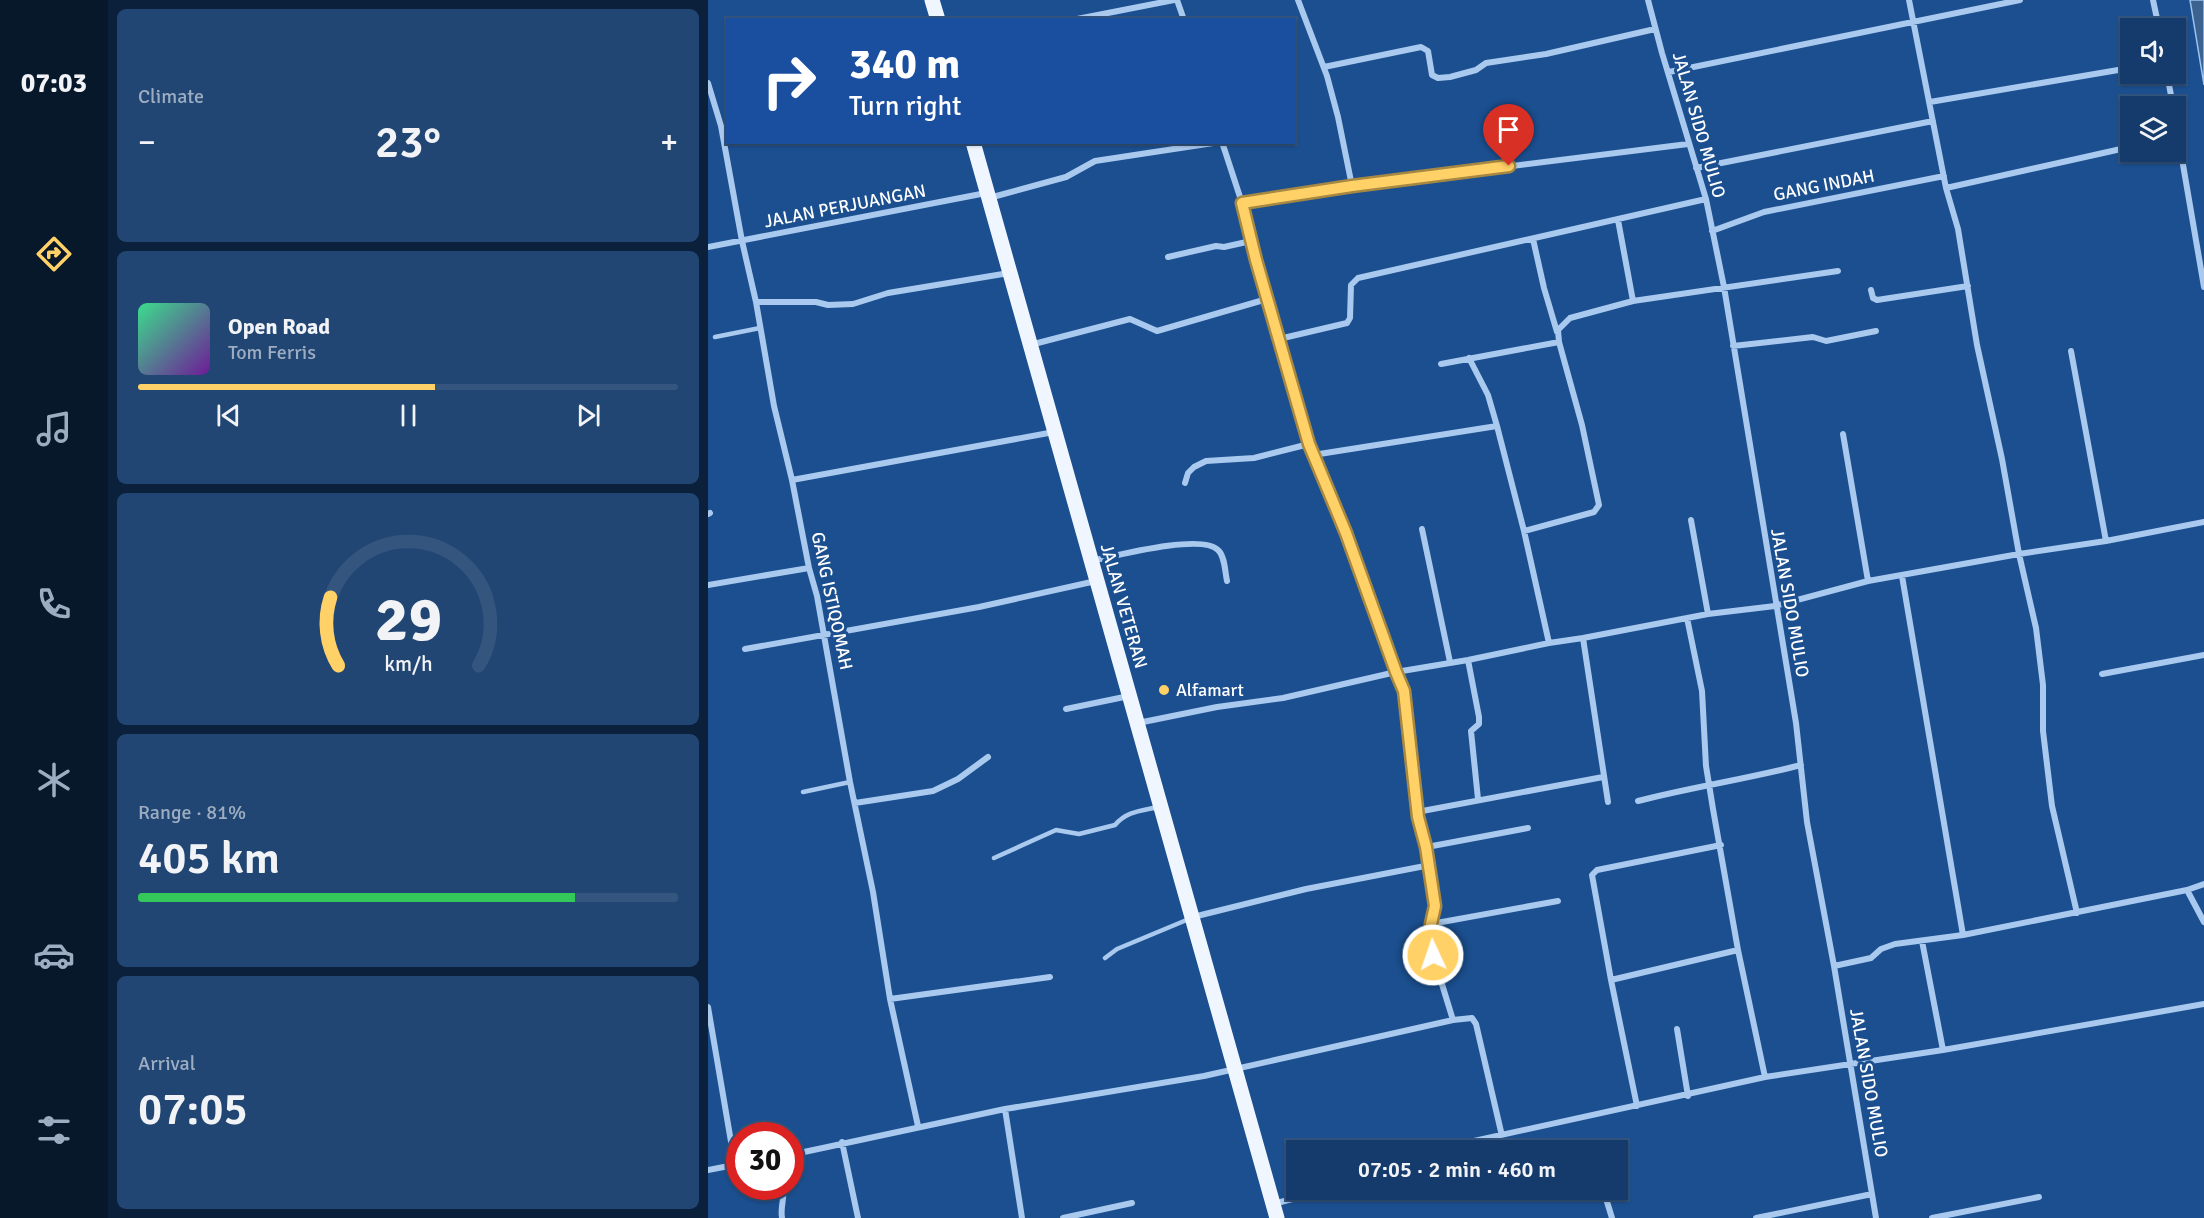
<!DOCTYPE html>
<html lang="en">
<head>
<meta charset="utf-8">
<style>
  body { margin:0; font-family:Signika,sans-serif; background:#214673; color:#f1f3f6; height:100vh; display:flex; flex-direction:column; font-size:22px; white-space:nowrap }
  * { box-sizing:border-box; margin:0 }
  p { font-size:20px; color:#9dadc1 }
  .icon { flex:none; width:33px; height:33px; fill:none; stroke:currentColor; stroke-width:2; stroke-linecap:round; stroke-linejoin:round }
  .map { position:relative; flex:1; overflow:hidden }
  .side { display:flex; flex-direction:column; gap:9px; padding:9px; background:#0b203b; width:600px }
  .side>* { flex:none }
  .hud { position:absolute; left:18px; top:18px; width:570px; height:126px; border-radius:0px; box-shadow:0 2px 4px #0004,0 0 0 2px #33557e; background:#1a4fa0; color:#fff; overflow:hidden }
  .controls { position:absolute; left:1412px; top:18px; display:grid; gap:12px }
  .controls a { display:grid; place-items:center; width:66px; height:66px; border-radius:0px; background:#143b6b; box-shadow:0 2px 4px #0004,0 0 0 2px #33557e; font-size:30px }
  .speed { position:absolute; left:18px; top:1122px; display:flex; gap:12px; font-size:30px; font-weight:700; text-align:center }
  .speed>* { display:grid; place-content:center; width:78px; height:78px; border-radius:50%; background:#143b6b; box-shadow:0 2px 4px #0004,0 0 0 2px #33557e; line-height:1 }
  .speed .limit { border:9px solid #d22; background:#fff; color:#111 }
  .pin { position:absolute; display:grid; place-items:center; width:51px; height:51px; color:#fff; margin:-62px -26px; border-radius:50% 50% 50% 0; rotate:-45deg; box-shadow:0 0 6px #0007 }
  .pin .icon { rotate:45deg }
  .me { position:absolute; width:66px; margin:-33px; rotate:357deg; stroke-linejoin:round; filter:drop-shadow(0 0 4px #0008) }
  .turn { display:flex; align-items:center; gap:21px; height:126px; padding:0 24px; font-size:27px }
  .turn .icon { width:78px; height:78px; stroke-width:2.5 }
  .turn b { display:block; font-size:42px; line-height:51px }
  .big { font-size:45px; font-weight:600; line-height:1.1 }
  .side .tile { flex:1; display:flex; flex-direction:column; justify-content:center; gap:9px; min-width:0; padding:0 21px; border-radius:9px; background:#214673 }
  .side .dial { align-items:center; gap:0 }
  .dial svg { height:156px; overflow:visible; fill:none; stroke:#33557e; stroke-width:7; stroke-linecap:round; text-anchor:middle }
  .dial text { fill:#f1f3f6; stroke:none }
  .song { display:flex; align-items:center; gap:18px }
  .cover { width:72px; height:72px; border-radius:9px; background:linear-gradient(135deg,hsl(150 70% 55%),hsl(280 70% 35%)) }
  .played { height:6px; border-radius:3px; background:linear-gradient(90deg,#ffd166 55%,#33557e 55%) }
  .keys { display:flex; justify-content:space-around; direction:ltr }
  .heat { display:flex; justify-content:space-between; align-items:center; font-size:33px; direction:ltr }
  .charge { height:9px; border-radius:4px; background:linear-gradient(90deg,#34c759 81%,#33557e 0) }
  .trip { position:absolute; left:578px; top:1140px; width:342px; height:60px; border-radius:0px; background:#143b6b; box-shadow:0 2px 4px #0004,0 0 0 2px #33557e; font-weight:600; line-height:60px; text-align:center }
  main { display:flex; flex:1; min-height:0 }
  .tab-bar { display:flex; flex-direction:column; width:108px; justify-content:space-around; align-items:center; background:#08182b; color:#9dadc1 }
  .tab-bar .icon { width:42px; height:42px }
  .tab-bar .current { color:#ffd166 }
  .tab-bar b { font-size:27px; color:#f1f3f6 }
  .map>svg:first-child { display:block }
  .water { fill:#3c6290; stroke:#9cc4f0; stroke-width:1.5 }
  .lines { fill:none; stroke-linecap:round; stroke-linejoin:round }
  .lane { stroke:#a9c9ee; stroke-width:4.5 }
  .street { stroke:#a9c9ee; stroke-width:6 }
  .primary { stroke:#f0f6ff; stroke-width:15 }
  .route-casing { stroke:#a68842; stroke-width:15 }
  .route { stroke:#ffd166; stroke-width:10 }
  .poi-dot { fill:#ffd166; stroke:#1b4f8f; stroke-width:2 }
  .labels { text-anchor:middle; dominant-baseline:central; stroke-width:6; stroke-linejoin:round; paint-order:stroke }
  .street-label { font-size:18px; fill:#fff; stroke:#1b4f8f }
  .poi-label { font-size:18px; fill:#fff; stroke:#1b4f8f; text-anchor:start }
</style>
</head>
<body>
<main>
<nav class="tab-bar">
<b>07:03</b>
<svg class="icon current" aria-label="directions" viewBox="0 0 24 24"><path d="M12 3l9 9-9 9-9-9zM9 14v-3h6M13 9l2 2-2 2"/></svg>
<svg class="icon" aria-label="music" viewBox="0 0 24 24"><path d="M9 18V5l10-2v13"/><circle cx="6" cy="18" r="3"/><circle cx="16" cy="16" r="3"/></svg>
<svg class="icon" aria-label="phone" viewBox="0 0 24 24"><path d="M5 4h4l2 5-3 2q2 4 5 5l2-3 5 2v4C11 20 4 13 5 4z"/></svg>
<svg class="icon" aria-label="climate" viewBox="0 0 24 24"><path d="M12 3v18M4 7l16 10M4 17L20 7"/></svg>
<svg class="icon" aria-label="car" viewBox="0 0 24 24"><path d="M5 17H2v-5l4-1 3-4h7l3 4 3 1v5h-3M9 17h6M6 11h13"/><circle cx="7" cy="17" r="2"/><circle cx="17" cy="17" r="2"/></svg>
<svg class="icon" aria-label="filters" viewBox="0 0 24 24"><path d="M4 7h16M4 17h16"/><circle cx="9" cy="7" r="2"/><circle cx="15" cy="17" r="2"/></svg>
</nav>
<section class="side">
<div class="tile"><p>Climate</p>
<div class="heat"><a>−</a><b class="big">23°</b><a>+</a></div>
</div>
<div class="tile">
<div class="song"><i class="cover"></i><div><b>Open Road</b><p>Tom Ferris</p></div></div>
<div class="played"></div>
<div class="keys"><svg class="icon" aria-label="previous" viewBox="0 0 24 24"><path d="M18 5L8 12l10 7zM5 5v14"/></svg><svg class="icon" aria-label="pause" viewBox="0 0 24 24"><path d="M8 5v14M16 5v14"/></svg><svg class="icon" aria-label="next" viewBox="0 0 24 24"><path d="M6 5l10 7-10 7zM19 5v14"/></svg></div>
</div>
<div class="tile dial"><svg viewBox="0 0 100 80">
<path d="M14 69A42 42 0 1 1 86 69"/>
<path d="M14 69A42 42 0 0 1 10 34" stroke="#ffd166"/>
<text x="50" y="56" font-size="32" font-weight="700">29</text>
<text x="50" y="72" font-size="11">km/h</text>
</svg></div>
<div class="tile"><p>Range · 81%</p><b class="big">405 km</b><div class="charge"></div></div>
<div class="tile"><p>Arrival</p><b class="big">07:05</b></div>
</section>
<div class="map">
<svg width="1496" height="1218" viewBox="0 0 1496 1218">
  <rect width="100%" height="100%" fill="#1b4f8f"/>
  <path class="water" d="M1482,0H1496V85Z"/>
  <g class="lines">
    <path class="lane" d="M7,337L52,328
      M95,792L142,782
      M286,858L348,830L371,834L407,825C419,811 433,811 450,807
      M397,958L409,949L481,919"/>
    <path class="street" d="M469,0L476,20
      M590,0L619,76L630,117L644,186
      M940,0L954,53L998,199L1016,287L1088,723L1099,822L1126,966L1168,1218
      M1201,0L1238,188L1250,229L1269,345L1294,459L1311,554L1328,628L1335,685V731L1344,806L1369,913
      M1445,0L1451,28
      M364,20L466,0
      M616,67L713,47L720,51L724,75L730,78L742,77L768,70L778,63L838,54L947,29
      M961,72L1312,0
      M1459,74L1465,106
      M0,83L13,126L34,241L48,302L66,406L84,480L101,568L109,596L142,782L165,892L182,999L210,1126
      M1222,102L1422,68
      M1467,118L1496,287
      M514,142L534,203L543,241L601,444L638,533L688,672L696,691L710,817L719,847L727,906L723,924L725,955L745,1020L764,1018L768,1024L794,1136
      M988,168L1225,121
      M1238,188L1422,147
      M281,198L358,177L387,161L512,142
      M534,203L644,186L980,144
      M910,220L925,301
      M1004,231L1056,212L1236,176
      M825,239L836,288L849,332
      M0,247L278,193
      M460,257L508,246L516,247L543,241
      M1163,290L1165,298L1169,300L1260,286
      M48,302H108L120,305L145,304L180,293L301,273
      M571,339L639,323L642,318L643,285L650,278L998,199
      M322,345L422,319L449,331L559,299
      M1025,346L1105,337L1118,341L1168,331
      M1363,351L1398,541
      M761,358L780,395L789,426L816,531L841,643
      M733,364L851,342
      M1135,434L1160,581
      M605,455L789,426
      M84,480L346,432
      M477,483L480,473L486,467L498,461L546,458L601,444
      M0,514L2,513
      M983,520L1000,614
      M714,529L742,662
      M816,531L886,512L891,505L874,425L851,342L850,330L862,318L925,301L1130,271
      M383,561C407,556 494,533 510,550C517,556 517,572 519,581
      M1194,576L1255,935
      M0,585L101,568
      M979,618L994,691L998,766L1005,809L1030,950L1057,1077
      M875,638L900,802
      M37,649L271,607L388,581
      M760,660L771,717V724L763,731L770,799
      M1394,674L1496,655
      M358,709L421,696
      M430,723L509,707L575,698L688,672L760,660L841,643L875,638L1000,614L1067,606L1160,581L1311,554L1398,541L1496,522
      M930,801C984,787 1039,779 1093,765
      M147,803L225,791L250,779L280,757
      M709,812L895,777
      M719,847L820,828
      M1479,890L1496,884
      M485,917L598,889L722,865
      M723,924L850,901
      M1214,941L1235,1050
      M1126,966L1163,958L1173,949L1187,944L1255,935L1479,890L1496,922
      M903,980L1030,950
      M182,999L342,977
      M0,1007L27,1165
      M969,1029L980,1096
      M929,1106L903,980L884,875L889,870L1013,845
      M297,1109L314,1218
      M134,1142L150,1218
      M725,1150L1057,1077L1235,1050L1496,1004
      M82,1155L297,1109L496,1076L745,1020
      M0,1170L31,1164
      M896,1192L904,1218
      M565,1204L619,1190
      M74,1218C72,1207 77,1198 75,1186
      M355,1218L424,1203
      M1048,1218L1164,1194
      M1224,1218L1331,1197"/>
    <path class="primary" d="M224,0L230,20
      M265,142L569,1218"/>
  </g>
  <g class="lines">
    <g class="route-casing">
      <path id="route" d="M725,955L723,924L727,906L718,847L710,817L696,691L688,672L638,533L601,444L548,260L534,203L644,186L801,166"/>
    </g>
    <use href="#route" class="route"/>
  </g>
  <circle class="poi-dot" cx="456" cy="690" r="6"/>
  <g class="labels">
    <g class="street-label">
      <text transform="translate(991 125) rotate(74)">JALAN SIDO MULIO</text>
      <text transform="translate(1116 185) rotate(-11)">GANG INDAH</text>
      <text transform="translate(137 206) rotate(-11)">JALAN PERJUANGAN</text>
      <text transform="translate(124 601) rotate(78)">GANG ISTIQOMAH</text>
      <text transform="translate(1082 603) rotate(80)">JALAN SIDO MULIO</text>
      <text transform="translate(416 606) rotate(74)">JALAN VETERAN</text>
      <text transform="translate(1161 1083) rotate(80)">JALAN SIDO MULIO</text>
    </g>
    <g class="poi-label">
      <text x="468" y="690">Alfamart</text>
    </g>
  </g>
</svg>
<div class="controls">
<a><svg class="icon" aria-label="sound" viewBox="0 0 24 24"><path d="M4 9h4l5-4v14l-5-4H4zM17 9q2 3 0 6"/></svg></a>
<a><svg class="icon" aria-label="layers" viewBox="0 0 24 24"><path d="M12 4l9 5-9 5-9-5zM3 14l9 5 9-5"/></svg></a>
</div>
<div class="speed"><div class="limit">30</div></div>
<div class="pin" style="left:801px;top:166px;background:#d93025"><svg class="icon" aria-label="arrive" viewBox="0 0 24 24"><path d="M6 21V4h12l-3 4 3 4H6"/></svg></div>
<svg class="me" style="left:725px;top:955px" viewBox="-20 -20 40 40"><circle r="17" fill="#ffd166" stroke="#fff" stroke-width="3"/><path d="M0-11L8 9 0 5-8 9z" fill="#fff"/></svg>
<div class="trip">07:05 · 2 min · 460 m</div>
<div class="hud">
<div class="turn"><svg class="icon" aria-label="right" viewBox="0 0 24 24"><path d="M7 20v-9h11M14 6l5 5-5 5"/></svg><div><b>340 m</b>Turn right</div></div>
</div>
</div>
</main>
</body>
</html>
